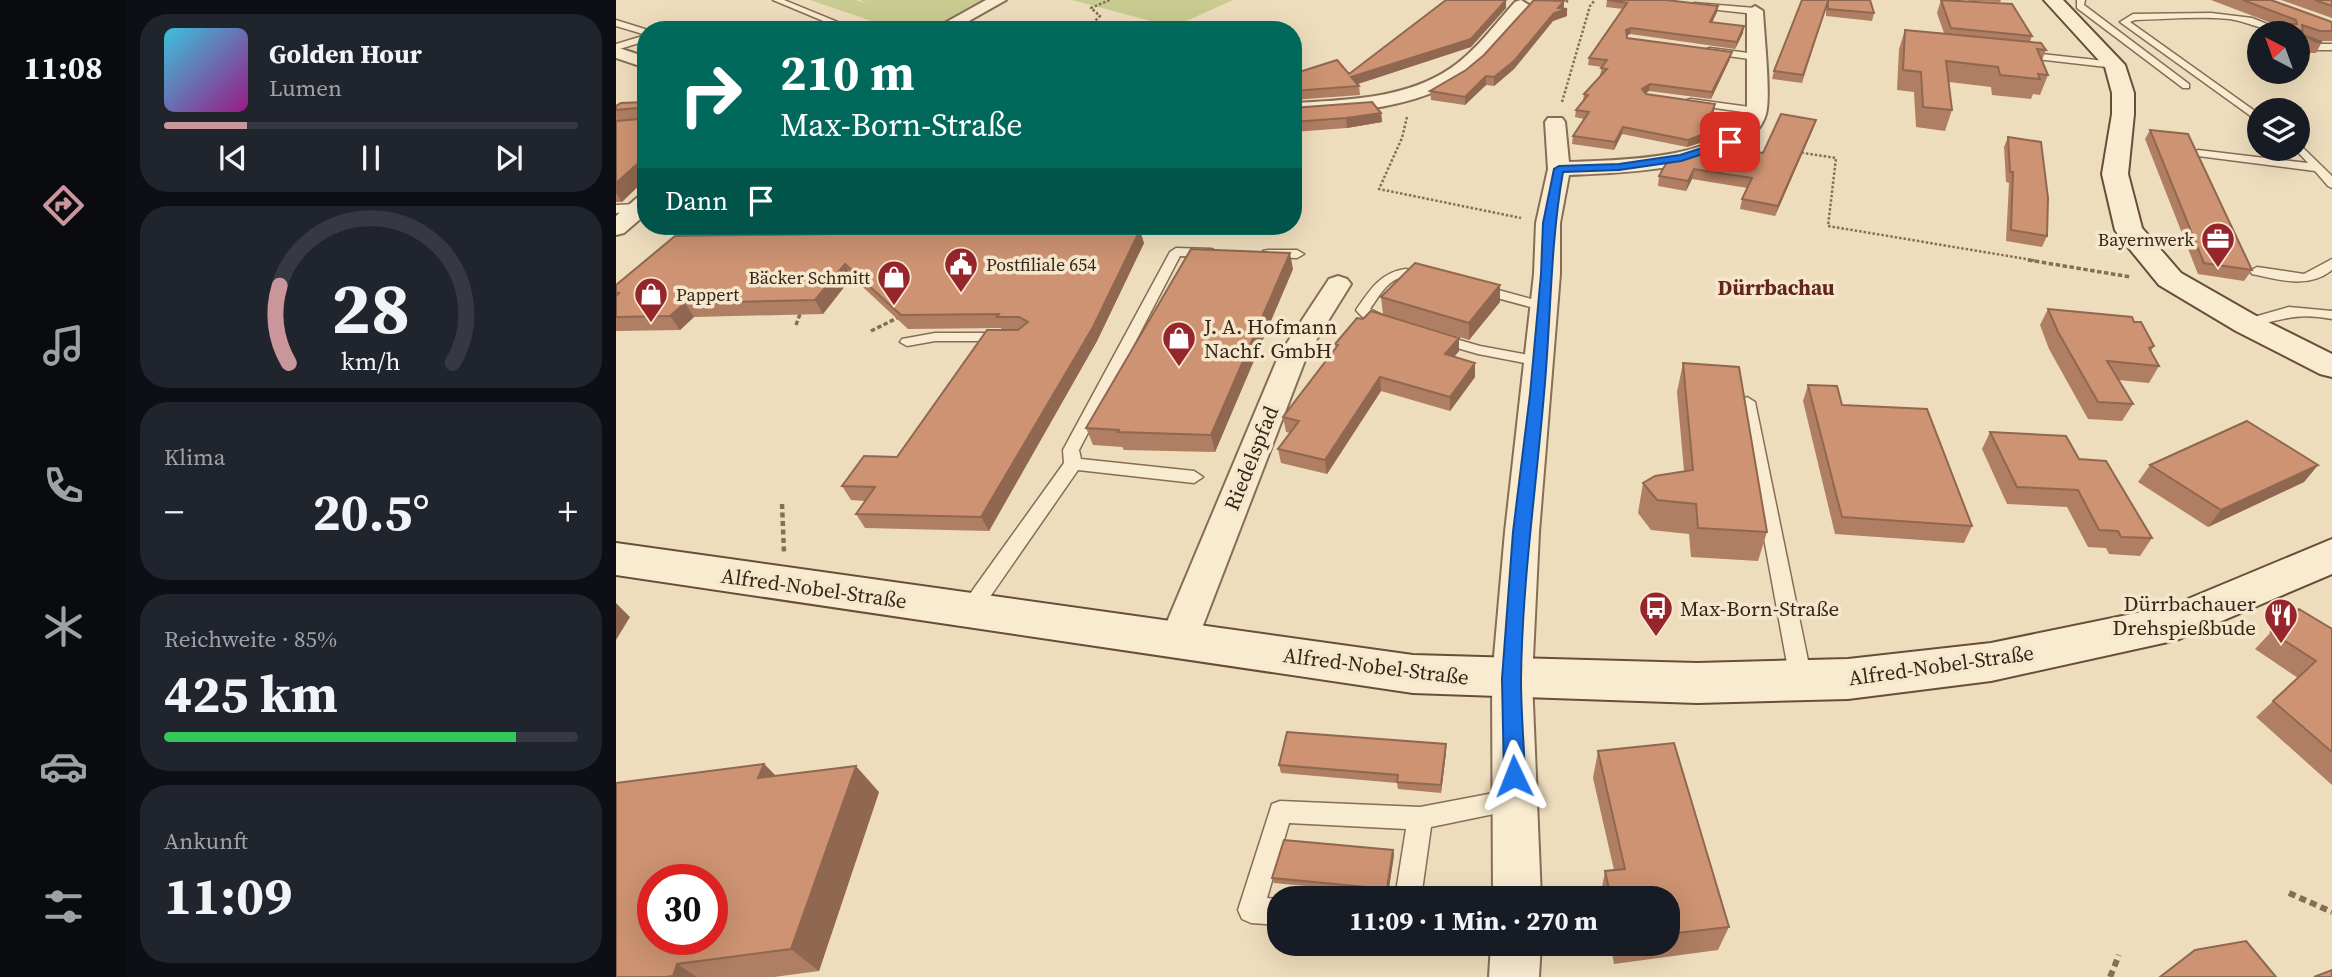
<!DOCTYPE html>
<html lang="de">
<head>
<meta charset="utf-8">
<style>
  body { margin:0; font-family:"Source Serif 4",serif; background:#20242c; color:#f1f3f6; height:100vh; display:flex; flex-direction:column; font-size:26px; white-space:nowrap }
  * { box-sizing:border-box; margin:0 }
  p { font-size:23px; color:#9ea1a6 }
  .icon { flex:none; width:38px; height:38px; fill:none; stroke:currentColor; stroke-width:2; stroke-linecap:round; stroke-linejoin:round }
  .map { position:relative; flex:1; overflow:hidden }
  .drawer { display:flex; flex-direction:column; gap:14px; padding:14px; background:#0d0f14; width:490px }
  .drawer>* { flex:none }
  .guide { position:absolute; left:21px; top:21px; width:665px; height:214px; border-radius:28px; box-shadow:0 7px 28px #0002; background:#00695c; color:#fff; overflow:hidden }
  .needle { width:46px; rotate:319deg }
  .buttons { position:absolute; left:1631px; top:21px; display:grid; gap:14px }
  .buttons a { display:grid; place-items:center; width:63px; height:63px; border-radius:50%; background:#171b24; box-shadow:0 7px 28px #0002; font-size:35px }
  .speed { position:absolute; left:21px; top:864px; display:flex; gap:14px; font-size:35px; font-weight:700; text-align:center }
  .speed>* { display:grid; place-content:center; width:91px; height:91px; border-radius:50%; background:#171b24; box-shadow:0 7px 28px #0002; line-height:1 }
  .speed .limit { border:10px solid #d22; background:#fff; color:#111 }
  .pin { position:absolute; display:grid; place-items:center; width:60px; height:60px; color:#fff; margin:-30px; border-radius:14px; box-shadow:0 4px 10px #0006 }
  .me { position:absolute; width:77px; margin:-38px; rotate:358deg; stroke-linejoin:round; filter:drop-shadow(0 0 5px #0008) }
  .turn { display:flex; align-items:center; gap:24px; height:147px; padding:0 28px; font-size:32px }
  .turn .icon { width:91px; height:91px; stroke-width:2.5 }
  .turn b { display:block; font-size:49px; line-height:60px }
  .then { display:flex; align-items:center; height:66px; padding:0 28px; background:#0003; gap:14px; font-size:26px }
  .big { font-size:52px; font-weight:700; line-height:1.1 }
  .drawer .widget { flex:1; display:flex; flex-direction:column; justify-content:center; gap:10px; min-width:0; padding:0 24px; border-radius:28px; background:#20242c }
  .drawer .dial { align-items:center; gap:0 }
  .dial svg { height:182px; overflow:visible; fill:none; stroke:#363941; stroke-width:7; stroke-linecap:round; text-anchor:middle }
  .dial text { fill:#f1f3f6; stroke:none }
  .song { display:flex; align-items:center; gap:21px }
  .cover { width:84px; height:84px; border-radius:10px; background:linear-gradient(135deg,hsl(190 70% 55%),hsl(310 70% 35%)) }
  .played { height:7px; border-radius:4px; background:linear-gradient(90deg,#c8969b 20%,#363941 20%) }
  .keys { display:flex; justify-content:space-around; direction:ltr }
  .heat { display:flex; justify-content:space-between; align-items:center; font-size:38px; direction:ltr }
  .charge { height:10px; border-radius:5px; background:linear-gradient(90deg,#34c759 85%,#363941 0) }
  .trip { position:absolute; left:651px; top:886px; width:413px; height:70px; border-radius:28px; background:#171b24; box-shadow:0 7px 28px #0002; font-weight:700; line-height:70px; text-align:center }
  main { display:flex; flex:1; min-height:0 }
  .tabs { display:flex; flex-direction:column; width:126px; justify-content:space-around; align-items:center; background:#090b0e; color:#9ea1a6 }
  .tabs .icon { width:49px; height:49px }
  .tabs .selected { color:#c8969b }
  .tabs b { font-size:32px; color:#f1f3f6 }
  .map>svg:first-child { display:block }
  .green { fill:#c8cc91 }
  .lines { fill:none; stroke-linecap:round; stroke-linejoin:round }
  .lane-casing { stroke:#866d56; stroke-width:3 }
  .street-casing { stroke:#866d56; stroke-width:4 }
  .secondary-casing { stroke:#684e39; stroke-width:4 }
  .path-far3 { stroke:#866d56; stroke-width:2.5; stroke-dasharray:2.5 2; stroke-linecap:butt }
  .path-far2 { stroke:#866d56; stroke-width:3.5; stroke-dasharray:4.5 2.5; stroke-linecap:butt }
  .path-far1 { stroke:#866d56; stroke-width:4.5; stroke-dasharray:5 3.5; stroke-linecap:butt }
  .path { stroke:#866d56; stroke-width:6; stroke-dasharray:7 4.5; stroke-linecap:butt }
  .lane { fill:#f9ebd0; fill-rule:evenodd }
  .street { fill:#f9ebd0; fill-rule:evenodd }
  .secondary { fill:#f9ebd0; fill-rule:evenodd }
  .wall { fill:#b07e62 }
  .shaded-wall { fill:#906750 }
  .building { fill:#cd9372; stroke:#906750; stroke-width:2; fill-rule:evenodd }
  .route { fill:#1a73e8; stroke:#114b97; stroke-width:2 }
  .labels { text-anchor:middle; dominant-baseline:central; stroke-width:7; stroke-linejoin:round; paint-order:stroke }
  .far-poi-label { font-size:18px; fill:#35261b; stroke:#f6e7cc; text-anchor:end }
  .far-quarter-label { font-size:21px; font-weight:bold; fill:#62251a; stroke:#f6e7cc }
  .poi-label { font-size:21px; fill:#35261b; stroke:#f6e7cc; text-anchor:start }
  .street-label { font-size:21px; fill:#35261b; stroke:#f6e7cc }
</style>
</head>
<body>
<main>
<nav class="tabs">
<b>11:08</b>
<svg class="icon selected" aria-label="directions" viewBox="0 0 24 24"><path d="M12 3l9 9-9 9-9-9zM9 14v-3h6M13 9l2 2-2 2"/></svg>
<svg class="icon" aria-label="music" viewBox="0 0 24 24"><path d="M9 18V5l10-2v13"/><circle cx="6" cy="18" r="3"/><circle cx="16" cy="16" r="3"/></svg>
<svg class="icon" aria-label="phone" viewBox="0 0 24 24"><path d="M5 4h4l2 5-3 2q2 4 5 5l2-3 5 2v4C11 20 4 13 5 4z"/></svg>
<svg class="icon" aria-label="climate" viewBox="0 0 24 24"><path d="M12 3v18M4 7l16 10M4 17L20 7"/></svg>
<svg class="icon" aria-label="car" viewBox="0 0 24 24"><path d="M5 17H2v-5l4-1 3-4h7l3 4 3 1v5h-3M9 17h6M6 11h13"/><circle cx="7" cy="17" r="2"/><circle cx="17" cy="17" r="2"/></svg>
<svg class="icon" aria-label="filters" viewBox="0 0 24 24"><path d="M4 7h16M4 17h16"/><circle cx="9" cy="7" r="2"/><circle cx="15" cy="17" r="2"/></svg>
</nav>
<section class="drawer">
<div class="widget">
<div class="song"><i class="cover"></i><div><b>Golden Hour</b><p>Lumen</p></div></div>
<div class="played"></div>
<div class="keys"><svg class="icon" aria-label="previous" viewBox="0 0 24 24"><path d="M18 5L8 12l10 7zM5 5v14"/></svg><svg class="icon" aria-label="pause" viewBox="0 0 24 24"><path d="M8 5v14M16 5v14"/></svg><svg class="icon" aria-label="next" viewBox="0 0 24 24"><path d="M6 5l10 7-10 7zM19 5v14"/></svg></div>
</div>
<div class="widget dial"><svg viewBox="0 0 100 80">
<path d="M14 69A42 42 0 1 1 86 69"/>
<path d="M14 69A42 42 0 0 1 10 35" stroke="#c8969b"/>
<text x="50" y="56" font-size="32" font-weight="700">28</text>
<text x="50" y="72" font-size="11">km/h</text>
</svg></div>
<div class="widget"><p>Klima</p>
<div class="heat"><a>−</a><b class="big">20.5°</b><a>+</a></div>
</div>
<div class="widget"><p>Reichweite · 85%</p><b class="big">425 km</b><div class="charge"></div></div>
<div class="widget"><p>Ankunft</p><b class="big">11:09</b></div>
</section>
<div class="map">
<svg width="1716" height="977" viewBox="0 0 1716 977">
  <rect width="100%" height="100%" fill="#eeddbd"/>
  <path class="green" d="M194,0H240L250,3L244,0H382L324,30H272L276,28Z
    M456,0H617L557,27Z"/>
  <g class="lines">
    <g class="lane-casing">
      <path id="lane" d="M157,0H168L241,30H229Z
        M1461,0H1469L1468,5L1573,84V88H1567L1461,8Z
        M1078,3L1139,8L1143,11L1139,14L1075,7Z
        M1595,13L1636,18L1673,33C1654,34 1634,22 1614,19C1583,16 1550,19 1519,20L1514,22L1643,114V122L1504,22L1517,14Z
        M0,20L3,21L32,30L30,35L27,34L0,26Z
        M30,35V41L0,50V44Z
        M1682,37L1697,44H1716V50H1695L1682,43Z
        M1094,48L1140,54L1145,57L1140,60L1091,53V49Z
        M1406,52L1499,62L1504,65L1499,68L1403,57L1401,55Z
        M1075,99L1141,108L1146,111L1141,114L1071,104V100Z
        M1682,143L1716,176V188L1712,186L1699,171L1582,156L1576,153L1582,150L1692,163L1679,149H1682Z
        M23,204L27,205V211L0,213V205Z
        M560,248L596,249L603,253L596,257L564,256L463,450L465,459L578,471L587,477L578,483L462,470L360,617L353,619L346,617L343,611L346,605L448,463L447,450L554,252Z
        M652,250H681L688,254L681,258L647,257V251Z
        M1716,259V270C1692,289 1664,280 1636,274L1634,271L1641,267L1688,274Z
        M789,269L813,272L820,276C810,283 798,275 787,277C771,280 762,298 754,309L776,320V326C762,329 748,320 740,310C754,290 764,273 789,269Z
        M864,285L934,304L936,307L929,311L859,292V286Z
        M1673,307L1716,311V319C1680,312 1664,320 1631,328L1624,324L1638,317Z
        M319,333H388L395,337L388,341H319L291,346L284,342L286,339Z
        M822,334L864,346L929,358L932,361L924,366L862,354L817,341L815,338Z
        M1131,397L1139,402L1196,680L1192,686L1185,689L1178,686L1174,680L1123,402Z
        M899,789L907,792L911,800L907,808L815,827L805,898H779L790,829L673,823L651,898L663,899V925L635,923L626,919L622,910L656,804L664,801L804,807Z"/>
    </g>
    <g class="street-casing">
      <path id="street" d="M370,0H390L337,30H316Z
        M905,0L913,5C895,30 873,58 848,76C800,109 733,112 677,115V103C730,100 790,99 835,68C860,51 879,24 899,2Z
        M1139,6L1147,11C1148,34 1155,95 1150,114C1134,171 1001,173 953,175L944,223V274L923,532L916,679L925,898H877L876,679L889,532L918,274L920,223L932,169L929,122L932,118H946L949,122L953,162C1000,160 1109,161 1131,111V11Z
        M0,47L30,57V68L0,58Z
        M30,195V214L8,233L0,235V216L22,197Z
        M722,276L731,279L735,284L691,355L581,641L576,652L562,657L548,652L543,641L663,355L713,279Z
        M875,943H925L923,977H873Z"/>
    </g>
    <g class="secondary-casing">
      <path id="secondary" d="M1428,0H1447L1509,65L1518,93V114L1512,174L1526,228L1565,273L1642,317L1716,354V377L1704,374L1620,331L1543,285L1503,236L1499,230L1486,174L1496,114V93L1489,67Z
        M1716,539V574L1561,640L1375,681L1232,699L1081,703L797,693L0,575V543L797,655L1081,663L1232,659L1375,643L1555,606Z"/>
    </g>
    <path class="path-far3" d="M950,2L953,0
      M470,30L484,16L475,8L494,0
      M946,102L974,6L979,0
      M791,117L786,138L763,189L905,218
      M1181,152L1220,158L1212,226L1422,261"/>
    <path class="path-far2" d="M1412,260L1515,277
      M180,325L184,314
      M255,331L281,318"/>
    <path class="path-far1" d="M166,504L168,552"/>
    <path class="path" d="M1673,893L1716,912
      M1494,977L1503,955"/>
    <use href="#lane" class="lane"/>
    <use href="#street" class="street"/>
    <use href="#secondary" class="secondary"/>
  </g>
  <path class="wall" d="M890,0V8L855,47L741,84L743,86L744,95L677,100V74H733Z
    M1186,0H1254L1258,13L1256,21L1210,16V8L1186,83L1156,79L1158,71Z
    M1325,0L1353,1L1352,0H1385L1384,2L1353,1L1416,36L1414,42L1430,50L1426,60L1432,75L1424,95L1417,94L1415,99L1376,95L1375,87L1333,82L1336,110L1329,131L1300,127L1298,92L1281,90L1283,49L1289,30L1328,33L1321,13Z
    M1595,0H1655L1716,22V41H1705L1706,42L1700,53H1694L1682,46V33H1663L1666,27Z
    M1665,0H1716V18Z
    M948,1V8L951,9V16L937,21L898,69L878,86L870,85L849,105L815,100L814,91L850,70L868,55Z
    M991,1L1102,6L1101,12L1096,22L1127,33L1119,49L1014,34L1011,36V38L1114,59L1095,99L1033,91L1029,94L1099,104L1098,111L1087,142L1071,147L1006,134L998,150L956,144L957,136L968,119L959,117L960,110L967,100L968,94L985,75H984L986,67L972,65L973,58L1007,9L990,7Z
    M30,102L6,202H0V106Z
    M677,108L765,113L766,122L731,128L677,132Z
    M1197,129L1159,216L1124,209L1126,199L1131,188L1076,179L1070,191L1042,186L1043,176L1147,153Z
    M1534,130L1636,270L1628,281L1582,274L1529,139Z
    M1392,137L1431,236L1426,247L1390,241L1393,183L1390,182L1388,147Z
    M59,236L528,243L481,341L373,531L249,528L240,514L249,501L235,500L226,486L281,457L386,330L385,328L292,329L236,277L207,314L78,317L64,330L0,331V285Z
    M677,269L599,452L508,450L506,447L477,445L470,428Z
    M765,297L884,302L853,340L767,314Z
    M1432,309L1518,322L1538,346L1535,351L1543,366L1533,383L1502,380L1517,404L1506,421L1472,419L1433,349L1424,325Z
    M719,344L843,351L838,357L859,377L834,411L765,391L711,474L665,463L662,449L674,433L670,432L667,417L720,348Z
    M1067,363L1151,532L1142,561L1075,557L1073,534L1035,530L1022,513L1027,483L1068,471L1061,392Z
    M1192,385L1226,405L1356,526L1348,543L1219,534L1187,401Z
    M1374,432L1463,459L1536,538L1524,556L1493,554L1490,548L1472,547L1451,507L1391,504L1366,449Z
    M1534,465H1702L1688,482L1592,527L1522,482Z
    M1716,629V785L1640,717L1682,678L1639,649L1655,632Z
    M982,751L1113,927L1102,950L998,964L994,943H1052V898H984L989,871L998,870L977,778Z
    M830,752L825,793L782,789L781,783L665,773L663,765Z
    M148,764L160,776L263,792L203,971L158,977H0Z
    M777,850L778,855L772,894L658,883L656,878Z"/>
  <path class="shaded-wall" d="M890,0V8L855,47L736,86L735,77Z
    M948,1L947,9H951V16L937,21L898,69L878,86V77Z
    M1102,6L1101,12L1093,29L1094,22Z
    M1128,26L1127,33L1119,49L1121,42Z
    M1015,28L1014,34L1009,36L1010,30Z
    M1116,52L1114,59L1095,99L1096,92Z
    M870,76V85L849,105V97Z
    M1034,84L1033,91L1025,96L1026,89Z
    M1099,104L1098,111L1087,142L1071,147L1072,140Z
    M765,113L766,122L731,128L730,118Z
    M1200,120L1197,129L1159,216L1162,206Z
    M1007,127L1006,134L998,150L999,142Z
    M30,156V179L6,202L0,193V183Z
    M1078,169L1076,179L1070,191L1072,181Z
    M524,230L528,243L481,341L373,531L365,517Z
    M674,253L677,269L599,452L595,435Z
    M229,264L236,277L207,314L199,300Z
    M884,285V302L853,340V323Z
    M69,303L78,317L64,330L54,316Z
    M843,338V351L829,368V354Z
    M859,363V377L834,411V397Z
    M764,377L765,391L711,474L709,460Z
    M1702,465L1688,482L1592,527L1605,510Z
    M0,603L14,617L0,640Z
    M830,744V752L825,793V785Z
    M148,764L174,790L142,778Z
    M240,766L263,792L203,971L175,949Z
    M777,850L778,855L772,894L771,889Z
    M61,964L81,977H58L57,976Z"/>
  <path class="building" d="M830,0H890L855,39L735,77L743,86L677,91V74L721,60L733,74Z
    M918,0L948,1L942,8L951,9L938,13L898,61L878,77L870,76L849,97L814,91L850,70L868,55Z
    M991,0H1050L1102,6L1094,22L1128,26L1121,42L1015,28L1010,30L1011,38L1116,52L1096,92L1034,84L1026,89L1030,94L1099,104L1088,134L1072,140L1007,127L999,142L957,136L973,112L960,110L972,95L968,94L991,69L985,68L991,60L973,58L1011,3Z
    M1186,0H1254L1258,13L1212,9V1L1187,75L1158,71Z
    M1325,0L1396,4L1416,36L1335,28Z
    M1627,0H1655L1716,22V31H1704L1686,25L1687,35L1706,42H1700L1668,24H1681L1680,20Z
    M1699,0H1716V6Z
    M1289,30L1425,43L1430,50L1421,49L1432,75L1422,74L1424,79L1384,75L1382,67L1330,61L1336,110L1307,107L1305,72L1287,70Z
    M30,102V156L0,183V121L23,119L24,111L21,108L0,110V106L5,103Z
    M756,102L765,113L730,118L677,122V108Z
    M1165,114L1200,120L1162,206L1126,199L1136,178L1078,169L1072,181L1043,176L1052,160L1107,146L1147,153Z
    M1534,130L1572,134L1636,270L1588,263Z
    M1392,137L1425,142L1432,198L1431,236L1395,230L1397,172H1394Z
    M524,230L477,327L365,517L240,514L259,487L226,486L248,456L281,457L371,330H402L412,322L403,317H381L383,314L285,315L229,264L199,300L69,303L54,316L0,317V296L3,293H0V285L59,236Z
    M575,249L674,253L595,435L502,432L503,430L470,428Z
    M799,263L884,285L853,323L765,297Z
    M1432,309L1516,317L1518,322H1525L1538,346L1533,348L1543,366L1491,361L1517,404L1482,402L1442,332Z
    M755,311L843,338L829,354L859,363L834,397L764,377L709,460L662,449L683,421L667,417L722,345L719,344L741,318L747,319Z
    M1067,363L1123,367L1151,532L1082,528L1080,504L1041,500L1027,483L1039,476L1077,470Z
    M1192,385L1221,386L1226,405L1311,409L1356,526L1226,517Z
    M1631,421L1702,465L1605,510L1534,465Z
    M1374,432L1450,436L1463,459L1490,461L1536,538L1505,537L1502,531L1483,530L1462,490L1401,487Z
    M1683,609L1716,629V752L1657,701L1700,661L1655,632Z
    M671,732L830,744L825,785L781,782L782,775L663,765Z
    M1058,743L1113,927L1052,934V898H995L989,871L1009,869L982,751Z
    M148,764L142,778L240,766L175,949L61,964L57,976L49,977H0V783ZM37,880H96V940H37Z
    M668,840L777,850L771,889L656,878Z
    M1630,941L1660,977H1544L1579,950Z
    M1716,970V977H1698Z"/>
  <path class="route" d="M1114,139L1118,140V144L1065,161L1003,170L947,172C934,245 935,320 928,394C920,489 906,584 905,680C905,712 908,744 909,776L906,783L898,785L891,783L888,776L886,679L897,532L914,394L925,274L927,223L938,169L943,166L1003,164L1064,155Z"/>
  <defs>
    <g id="office-pin" transform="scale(1.75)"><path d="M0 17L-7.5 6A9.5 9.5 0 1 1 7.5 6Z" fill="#96252c" stroke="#f6e7cc"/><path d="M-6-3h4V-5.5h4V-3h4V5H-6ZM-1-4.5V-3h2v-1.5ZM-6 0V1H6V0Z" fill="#fff"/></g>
    <g id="civic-pin" transform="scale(1.75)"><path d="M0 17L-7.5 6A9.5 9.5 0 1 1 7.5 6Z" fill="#96252c" stroke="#f6e7cc"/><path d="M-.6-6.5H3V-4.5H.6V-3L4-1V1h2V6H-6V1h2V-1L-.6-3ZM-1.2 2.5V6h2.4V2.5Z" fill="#fff"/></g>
    <g id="shop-pin" transform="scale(1.75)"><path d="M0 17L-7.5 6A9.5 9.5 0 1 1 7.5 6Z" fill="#96252c" stroke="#f6e7cc"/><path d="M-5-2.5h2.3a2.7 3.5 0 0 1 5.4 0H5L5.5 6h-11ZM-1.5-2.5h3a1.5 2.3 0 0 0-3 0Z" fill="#fff"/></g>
    <g id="bus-pin" transform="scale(1.75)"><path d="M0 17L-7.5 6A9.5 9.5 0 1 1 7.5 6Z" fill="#96252c" stroke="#f6e7cc"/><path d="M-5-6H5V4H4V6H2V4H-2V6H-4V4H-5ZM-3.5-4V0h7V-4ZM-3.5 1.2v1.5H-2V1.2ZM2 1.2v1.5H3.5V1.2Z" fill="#fff"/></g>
    <g id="restaurant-pin" transform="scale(1.75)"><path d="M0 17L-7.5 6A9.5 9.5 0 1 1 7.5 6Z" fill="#96252c" stroke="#f6e7cc"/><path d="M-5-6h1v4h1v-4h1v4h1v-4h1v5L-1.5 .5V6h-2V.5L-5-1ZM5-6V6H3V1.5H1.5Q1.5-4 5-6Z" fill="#fff"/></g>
  </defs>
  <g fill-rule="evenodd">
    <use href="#office-pin" x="1602" y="239"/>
    <use href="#civic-pin" x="345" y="264"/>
    <use href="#shop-pin" x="278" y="277"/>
    <use href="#shop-pin" x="35" y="294"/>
    <use href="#shop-pin" x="563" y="338"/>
    <use href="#bus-pin" x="1040" y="608"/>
    <use href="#restaurant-pin" x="1665" y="615"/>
  </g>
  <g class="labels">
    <g class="far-poi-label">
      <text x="1578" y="239">Bayernwerk</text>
      <text x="370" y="264" text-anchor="start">Postfiliale 654</text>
      <text x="254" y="277">Bäcker Schmitt</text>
      <text x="60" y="294" text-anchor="start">Pappert</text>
    </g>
    <g class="far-quarter-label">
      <text x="1160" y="287">Dürrbachau</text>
    </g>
    <g class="poi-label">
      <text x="588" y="326">J. A. Hofmann<tspan x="588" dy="24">Nachf. GmbH</tspan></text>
      <text x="1640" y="603" text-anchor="end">Dürrbachauer<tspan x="1640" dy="24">Drehspießbude</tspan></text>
      <text x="1064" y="608">Max-Born-Straße</text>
    </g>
    <g class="street-label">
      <text transform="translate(635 458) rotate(-68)">Riedelspfad</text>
      <text transform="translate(198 588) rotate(8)">Alfred-Nobel-Straße</text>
      <text transform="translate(1325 665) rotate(-8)">Alfred-Nobel-Straße</text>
      <text transform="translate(760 666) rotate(7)">Alfred-Nobel-Straße</text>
    </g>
  </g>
</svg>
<div class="buttons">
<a><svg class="needle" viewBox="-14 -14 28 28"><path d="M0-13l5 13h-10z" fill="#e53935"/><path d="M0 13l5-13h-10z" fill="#9ea1a6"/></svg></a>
<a><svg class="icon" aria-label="layers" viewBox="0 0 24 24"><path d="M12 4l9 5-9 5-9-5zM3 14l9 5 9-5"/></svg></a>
</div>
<div class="speed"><div class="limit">30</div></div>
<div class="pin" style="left:1114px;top:142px;background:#d93025"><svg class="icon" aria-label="arrive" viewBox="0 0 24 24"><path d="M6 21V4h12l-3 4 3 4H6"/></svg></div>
<svg class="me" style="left:898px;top:776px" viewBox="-20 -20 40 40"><path d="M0-17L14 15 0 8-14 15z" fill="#1a73e8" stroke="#fff" stroke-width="4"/></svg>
<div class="trip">11:09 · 1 Min. · 270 m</div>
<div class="guide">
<div class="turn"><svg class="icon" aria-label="right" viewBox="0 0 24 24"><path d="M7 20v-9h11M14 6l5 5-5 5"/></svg><div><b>210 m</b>Max-Born-Straße</div></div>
<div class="then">Dann<svg class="icon" aria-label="arrive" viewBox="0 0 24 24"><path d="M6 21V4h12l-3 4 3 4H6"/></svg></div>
</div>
</div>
</main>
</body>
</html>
